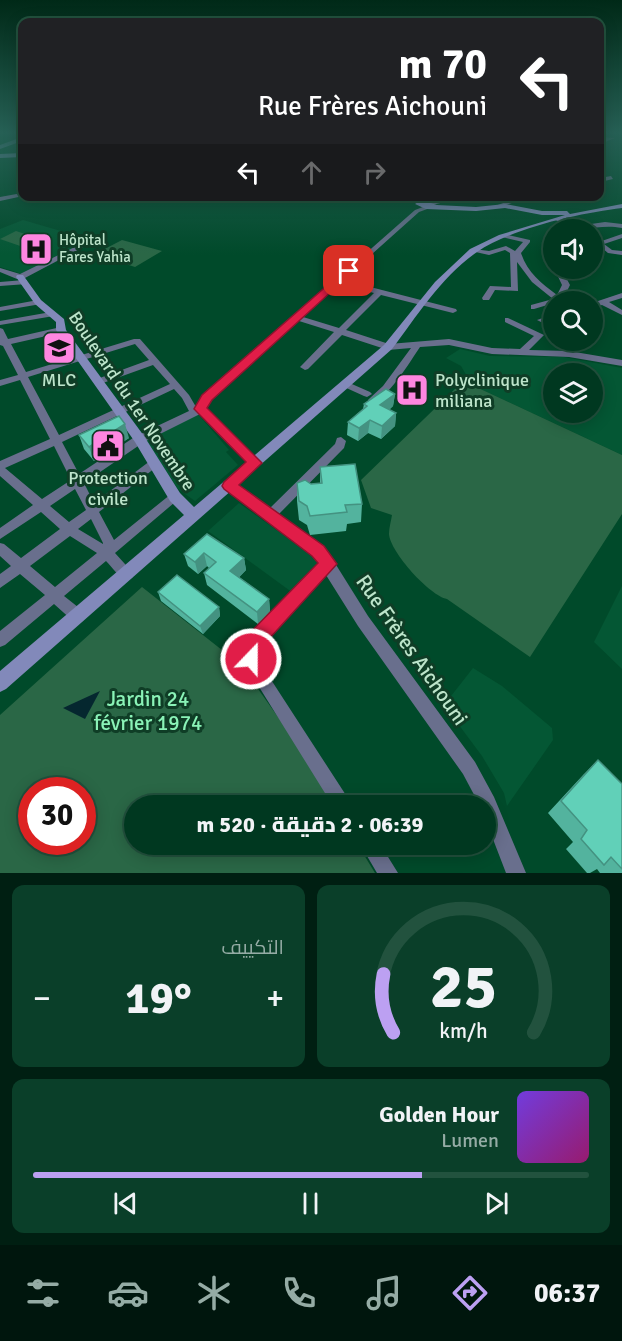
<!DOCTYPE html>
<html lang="ar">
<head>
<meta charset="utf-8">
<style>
  body { margin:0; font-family:Signika,Cairo,sans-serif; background:#0a3f29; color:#f1f3f6; direction:rtl; height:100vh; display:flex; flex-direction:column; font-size:22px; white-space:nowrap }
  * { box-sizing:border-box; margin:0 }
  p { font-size:20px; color:#95aca5 }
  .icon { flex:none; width:33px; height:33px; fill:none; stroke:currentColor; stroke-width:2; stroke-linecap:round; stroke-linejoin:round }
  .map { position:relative; height:873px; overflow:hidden; direction:ltr }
  .sheet { display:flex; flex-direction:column; gap:12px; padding:12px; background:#001f12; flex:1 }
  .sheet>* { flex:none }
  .banner { position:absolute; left:18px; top:18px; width:586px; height:183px; border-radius:12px; box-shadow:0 3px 15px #0003,0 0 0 2px #22523e; direction:rtl; background:#202124; color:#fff; overflow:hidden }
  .buttons { position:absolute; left:543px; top:219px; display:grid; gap:12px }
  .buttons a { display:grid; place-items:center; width:60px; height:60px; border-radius:50%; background:#003820; box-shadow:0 3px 15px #0003,0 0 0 2px #22523e; font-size:30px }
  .speed { position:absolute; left:18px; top:777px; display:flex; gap:12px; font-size:30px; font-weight:700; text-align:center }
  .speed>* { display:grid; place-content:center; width:78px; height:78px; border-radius:50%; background:#003820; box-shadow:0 3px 15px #0003,0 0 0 2px #22523e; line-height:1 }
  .speed .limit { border:9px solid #d22; background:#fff; color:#111 }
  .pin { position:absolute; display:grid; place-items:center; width:51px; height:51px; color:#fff; margin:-26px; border-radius:12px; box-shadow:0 3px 9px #0006 }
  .me { position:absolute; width:66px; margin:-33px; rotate:22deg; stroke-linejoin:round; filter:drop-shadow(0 0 4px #0008) }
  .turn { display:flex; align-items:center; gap:21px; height:126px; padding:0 18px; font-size:27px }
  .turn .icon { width:78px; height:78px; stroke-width:2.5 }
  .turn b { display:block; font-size:42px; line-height:51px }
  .lanes { display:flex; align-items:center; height:57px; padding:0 18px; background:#0003; justify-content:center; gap:30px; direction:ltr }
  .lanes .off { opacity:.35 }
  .big { font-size:45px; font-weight:800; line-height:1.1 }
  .sheet .card { flex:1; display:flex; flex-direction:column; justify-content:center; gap:9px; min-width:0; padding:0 21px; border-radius:12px; background:#0a3f29 }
  .sheet .dial { align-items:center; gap:0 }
  .dial svg { height:156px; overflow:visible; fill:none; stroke:#22523e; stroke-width:7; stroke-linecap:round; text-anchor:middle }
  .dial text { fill:#f1f3f6; stroke:none }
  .song { display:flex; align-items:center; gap:18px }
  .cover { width:72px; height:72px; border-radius:9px; background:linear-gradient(135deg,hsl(260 70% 55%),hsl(320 70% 35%)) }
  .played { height:6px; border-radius:3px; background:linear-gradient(90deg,#bca0f2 70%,#22523e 70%) }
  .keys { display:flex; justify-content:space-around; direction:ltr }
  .heat { display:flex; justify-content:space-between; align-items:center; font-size:33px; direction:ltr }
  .sheet .tiles { flex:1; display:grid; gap:12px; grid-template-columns:1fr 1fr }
  .card:last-child { grid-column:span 2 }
  .trip { position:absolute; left:124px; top:795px; width:372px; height:60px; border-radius:30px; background:#003820; box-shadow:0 3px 15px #0003,0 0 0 2px #22523e; font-weight:800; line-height:60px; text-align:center; direction:rtl }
  .dock { display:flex; height:96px; justify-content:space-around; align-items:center; background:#00160d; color:#95aca5 }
  .dock .icon { width:42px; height:42px }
  .dock .current { color:#bca0f2 }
  .dock b { font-size:27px; color:#f1f3f6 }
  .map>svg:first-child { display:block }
  .built { fill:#045734; fill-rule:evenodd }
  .green { fill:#2a6746; fill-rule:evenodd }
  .water { fill:#05272f }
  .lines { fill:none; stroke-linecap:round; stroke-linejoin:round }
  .street { fill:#696f8d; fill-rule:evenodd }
  .secondary { fill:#8289ba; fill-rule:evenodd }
  .wall { fill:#53b39e }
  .shaded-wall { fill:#449281 }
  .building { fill:#61d0b8; stroke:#449281; stroke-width:1.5 }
  .route { fill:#e11d48; stroke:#92132f; stroke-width:1.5 }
  .labels { text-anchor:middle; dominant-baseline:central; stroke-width:6; stroke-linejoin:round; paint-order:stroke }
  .far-poi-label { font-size:15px; fill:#bde5cb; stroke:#0f3d26; text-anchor:start }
  .poi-label { font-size:18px; fill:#bde5cb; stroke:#0f3d26 }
  .street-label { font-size:18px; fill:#bde5cb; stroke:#0f3d26 }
  .near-street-label { font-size:21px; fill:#bde5cb; stroke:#0f3d26 }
  .near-park-label { font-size:21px; fill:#8af3b7; stroke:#0f3d26 }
</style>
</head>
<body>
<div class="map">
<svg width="622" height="873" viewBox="0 0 622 873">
  <rect width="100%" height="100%" fill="#004a2a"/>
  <path class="built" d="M23,220L92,240L22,274L0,267V229Z
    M460,349L490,356L564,357L622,368V455L472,385L461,366L446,358ZM554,374H592V412H554Z
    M198,414L229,450L226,452L238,465L195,501L178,489L145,440Z
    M239,503L321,562L293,593L208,531Z
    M622,586V669L594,642Z
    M473,668L502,686L552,728L553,740L507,806L504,793L482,756L444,705Z"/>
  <path class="green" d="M16,231L43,240L26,248L0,239Z
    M122,240L162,251L135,267L95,254Z
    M472,385L622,455V514L530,657L447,599C430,596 390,552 389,534C389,528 391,521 392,515L371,508L361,480L456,388Z
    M142,587L241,665L307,758L335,805L135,806V844L358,845L375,873H0V715ZM32,790H82V842H32Z"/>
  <path class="water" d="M100,691L85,719L63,708Z"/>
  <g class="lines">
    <path class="street" d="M600,137L615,138L600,144V141L605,139H600Z
      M611,176L613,179L600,182V178Z
      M22,193L23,196L0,201V197Z
      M456,196H470L432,205L429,203Z
      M522,196H533L500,207L495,206Z
      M428,205L431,207L430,208L419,212L343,280L456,309L457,311L453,313L381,295L346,330L389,344L449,339L492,348L520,349L534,336L505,322V318H508L544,335L529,350L569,351L622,360V366L569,357L492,354L449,345L420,347C411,360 385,404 370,402L368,400L370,398L383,386L411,348L388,350L342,335L308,369L305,370L300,367L302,365L334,332L299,321L211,400L206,408L259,460L261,463L259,466H251L200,414L144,442L84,483L94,503L150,461H158L160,464L99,512L114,540L171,494H179L181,497L115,553L134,574L132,578C121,582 113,568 106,561L64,596L83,611L85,616L83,621L78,622L73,621L54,604L5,645L0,647V631L45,595L20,574L0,588V574L11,566L0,556V543L4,544L21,558L60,529L41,512L0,539V528L33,505L0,476V461L50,439L20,380L0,386V380L18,375L3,346L0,345V328L3,329L8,339L61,327L65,330L64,332L11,344L26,372L134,339H140L189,395L196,407L204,396L415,210ZM340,284L374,293L339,328L303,317ZM135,344L149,360L97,379L95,381L97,383H103L153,365L170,384L59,435L28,377ZM174,389L182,398L189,411L136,436L79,474L62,442ZM54,446L71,480L42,499L5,468ZM75,489L86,510L69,522L50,506ZM91,519L103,543V544L78,529ZM70,536L97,553L55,587L30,566Z
      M559,218L577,226L605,222L622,224V228C595,223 585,236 557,221L556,220Z
      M504,234L530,240V242L521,253C527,272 541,283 557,295L562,285L554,268H561L570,285L563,299L566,302H554V303L534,309H531V305L553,299L532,282L517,262L518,291L495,290L489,300H483L482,298L490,286L511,287L510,253L505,250L489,255L471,251L474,249L489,251L506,246L515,251L523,242L502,237L501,236Z
      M622,234V238L604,244L612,250L622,251V255L608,253L596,243Z
      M91,239L93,240V242L23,279H17L0,272V268L20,274Z
      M24,280H27V284L0,286V282Z
      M622,293V298L609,302L622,310V315L602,305L592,308V303Z
      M38,300L42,302L41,304L0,311V307Z
      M51,312L55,314L54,316L0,325V321Z
      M554,314V319L541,322L537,320Z
      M345,381L370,392L372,394L367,397L364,396L342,386L340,384L342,382Z
      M341,437L346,441L344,448L278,515L323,547L333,560L368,616L475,762L494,797L526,873H506L486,821V806H480L463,774L358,626L326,575L257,649L258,657L266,672L353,806H333L256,682L244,659L242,647L244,642L319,564L313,555L265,519L223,486L225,483H233L269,509L335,444L337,438Z
      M360,844H380L398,873H377Z"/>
    <path class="secondary" d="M22,137V141L0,149V145Z
      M22,153V157L0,158V154Z
      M421,200L437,205L476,207L505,204L542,211H567L570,214L622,204V208C580,213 512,228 477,252C442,276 417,316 392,349L6,689L0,692V671L184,515L170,501L135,442L56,330V322L35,304L16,277L17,275H23L41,300L64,319L66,330L144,436L180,493L194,507L384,345L435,282L470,249L499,235L565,215H542L505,208L476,211L426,209L415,204Z"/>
  </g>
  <path class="wall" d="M395,394L393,406L389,410L396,413L395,426L381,439L368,433L358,441L347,435L348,422L363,409L364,404Z
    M79,435L129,438L94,461L84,449Z
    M320,467L362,504L361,522L347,524L346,531L310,535L307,525L299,520L297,501V483L311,484L320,483Z
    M207,534L244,558L246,570L239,577L269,599L270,611L258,624L207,585L204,573L209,568L207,566L198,574L188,566L184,554Z
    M158,592L219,607L220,616L203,634L161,601Z
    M598,760L622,784V873H600L597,869L590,873H587L566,849L573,842L548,813L584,774Z"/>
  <path class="shaded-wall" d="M395,394L393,406L379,418L380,405Z
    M396,413L395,426L381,439L382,426Z
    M370,420L368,433L358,441L359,428Z
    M125,424L129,438L94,461L89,447Z
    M204,553L207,566L198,574L195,562Z
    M244,558L246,570L233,584L230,571Z
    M269,599L270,611L258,624L257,612Z
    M219,607L220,616L203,634L200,626Z"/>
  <path class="building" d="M386,389L395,394L380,405L396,413L382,426L370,420L359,428L348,422L367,406L364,404Z
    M119,416L125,424L89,447L79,435Z
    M355,464L362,504L345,505L347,512L310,516L307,506L299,501L297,483L305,480L311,484L322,483L320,467Z
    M207,534L244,558L230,571L269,599L257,612L204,573L216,562L204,553L195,562L184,554Z
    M177,575L219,607L200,626L158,592Z
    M598,760L622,784V869L611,857L604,865L581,839L587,830L561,801Z"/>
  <linearGradient id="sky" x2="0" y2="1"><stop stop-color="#002917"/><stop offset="0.52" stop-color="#266055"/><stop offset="1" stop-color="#266055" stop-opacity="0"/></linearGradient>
  <rect width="622" height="255" fill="url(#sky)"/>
  <path class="route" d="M346,269L354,271L212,400L207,408L262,463L239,485L324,546L337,564L259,650L261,659L258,666L251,669L244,666C240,657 239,649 243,640L318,563L312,556L224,489L222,486L224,482L246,462L194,409L202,395Z"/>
  <defs>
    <g id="hospital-square" transform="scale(1.725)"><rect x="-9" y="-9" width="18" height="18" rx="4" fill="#fe86e0" stroke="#0f3d26"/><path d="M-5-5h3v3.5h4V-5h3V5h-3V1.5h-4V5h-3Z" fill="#111"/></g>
    <g id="university-square" transform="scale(1.725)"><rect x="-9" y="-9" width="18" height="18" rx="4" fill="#fe86e0" stroke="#0f3d26"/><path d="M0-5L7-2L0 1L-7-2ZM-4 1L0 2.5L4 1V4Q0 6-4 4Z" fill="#111"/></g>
    <g id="civic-square" transform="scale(1.725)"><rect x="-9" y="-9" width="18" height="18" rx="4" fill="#fe86e0" stroke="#0f3d26"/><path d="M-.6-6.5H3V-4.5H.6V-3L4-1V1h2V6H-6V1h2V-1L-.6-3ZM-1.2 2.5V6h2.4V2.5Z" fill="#111"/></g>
  </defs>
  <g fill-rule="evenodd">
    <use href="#hospital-square" x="36" y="249"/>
    <use href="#university-square" x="59" y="348"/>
    <use href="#hospital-square" x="412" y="390"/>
    <use href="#civic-square" x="108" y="446"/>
  </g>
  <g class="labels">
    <g class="far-poi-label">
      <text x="59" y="240">Hôpital<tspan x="59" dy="17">Fares Yahia</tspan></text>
    </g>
    <g class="poi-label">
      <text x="59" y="380">MLC</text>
      <text x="435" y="380" text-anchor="start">Polyclinique<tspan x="435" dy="21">miliana</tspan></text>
      <text x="108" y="478">Protection<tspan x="108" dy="21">civile</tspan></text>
    </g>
    <g class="street-label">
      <text transform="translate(132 401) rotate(56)">Boulevard du 1er Novembre</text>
    </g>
    <g class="near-street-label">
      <text transform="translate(412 650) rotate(55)">Rue Frères Aichouni</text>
    </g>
    <g class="near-park-label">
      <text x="148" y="699">Jardin 24<tspan x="148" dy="24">février 1974</tspan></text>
    </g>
  </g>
</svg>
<div class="buttons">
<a><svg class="icon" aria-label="sound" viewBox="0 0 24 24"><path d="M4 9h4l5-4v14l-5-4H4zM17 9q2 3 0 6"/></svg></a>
<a><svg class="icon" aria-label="search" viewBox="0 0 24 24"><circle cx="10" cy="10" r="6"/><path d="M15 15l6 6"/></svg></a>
<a><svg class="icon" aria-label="layers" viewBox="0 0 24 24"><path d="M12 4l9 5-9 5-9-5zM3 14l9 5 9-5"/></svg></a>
</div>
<div class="speed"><div class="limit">30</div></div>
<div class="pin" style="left:349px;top:271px;background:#d93025"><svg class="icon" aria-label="arrive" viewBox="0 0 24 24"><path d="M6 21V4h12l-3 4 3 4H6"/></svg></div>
<svg class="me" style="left:251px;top:659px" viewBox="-20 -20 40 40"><circle r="17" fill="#e11d48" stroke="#fff" stroke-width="3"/><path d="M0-11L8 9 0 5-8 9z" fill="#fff"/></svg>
<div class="trip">06:39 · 2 دقيقة · 520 m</div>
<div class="banner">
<div class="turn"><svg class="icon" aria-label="left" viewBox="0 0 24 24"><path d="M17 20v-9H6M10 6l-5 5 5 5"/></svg><div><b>70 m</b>Rue Frères Aichouni</div></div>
<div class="lanes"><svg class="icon" aria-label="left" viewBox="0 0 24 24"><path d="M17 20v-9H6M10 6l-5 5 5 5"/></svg><svg class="icon off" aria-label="ahead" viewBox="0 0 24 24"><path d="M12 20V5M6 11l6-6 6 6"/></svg><svg class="icon off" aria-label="right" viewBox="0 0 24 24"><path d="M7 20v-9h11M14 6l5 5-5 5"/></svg></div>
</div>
</div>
<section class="sheet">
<div class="tiles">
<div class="card dial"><svg viewBox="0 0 100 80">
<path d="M14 69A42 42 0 1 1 86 69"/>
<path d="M14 69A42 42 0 0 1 9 39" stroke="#bca0f2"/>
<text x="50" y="56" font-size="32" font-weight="700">25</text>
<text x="50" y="72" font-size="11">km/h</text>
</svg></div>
<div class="card"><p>التكييف</p>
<div class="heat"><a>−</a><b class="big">19°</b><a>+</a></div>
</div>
<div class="card">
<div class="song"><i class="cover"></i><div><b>Golden Hour</b><p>Lumen</p></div></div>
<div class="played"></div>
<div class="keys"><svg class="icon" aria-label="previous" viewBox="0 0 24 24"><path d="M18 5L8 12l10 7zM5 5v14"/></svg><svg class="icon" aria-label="pause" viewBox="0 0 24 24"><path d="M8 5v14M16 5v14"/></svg><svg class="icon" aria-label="next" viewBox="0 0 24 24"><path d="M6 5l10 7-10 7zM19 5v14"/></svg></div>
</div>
</div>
</section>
<nav class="dock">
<b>06:37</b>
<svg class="icon current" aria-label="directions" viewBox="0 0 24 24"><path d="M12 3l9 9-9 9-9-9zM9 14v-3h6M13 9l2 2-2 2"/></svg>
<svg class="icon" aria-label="music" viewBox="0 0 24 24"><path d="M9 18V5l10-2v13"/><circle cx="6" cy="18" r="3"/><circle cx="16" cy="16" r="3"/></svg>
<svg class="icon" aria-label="phone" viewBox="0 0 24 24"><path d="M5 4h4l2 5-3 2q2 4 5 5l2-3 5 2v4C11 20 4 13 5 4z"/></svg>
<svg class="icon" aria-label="climate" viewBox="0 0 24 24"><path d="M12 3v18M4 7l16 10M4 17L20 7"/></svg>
<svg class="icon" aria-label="car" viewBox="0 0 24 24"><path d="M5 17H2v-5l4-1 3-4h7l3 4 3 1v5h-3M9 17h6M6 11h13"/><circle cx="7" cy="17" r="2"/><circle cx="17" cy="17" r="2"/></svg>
<svg class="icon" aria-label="filters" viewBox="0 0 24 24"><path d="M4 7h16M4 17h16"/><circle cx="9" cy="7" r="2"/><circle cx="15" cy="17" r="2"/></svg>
</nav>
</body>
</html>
